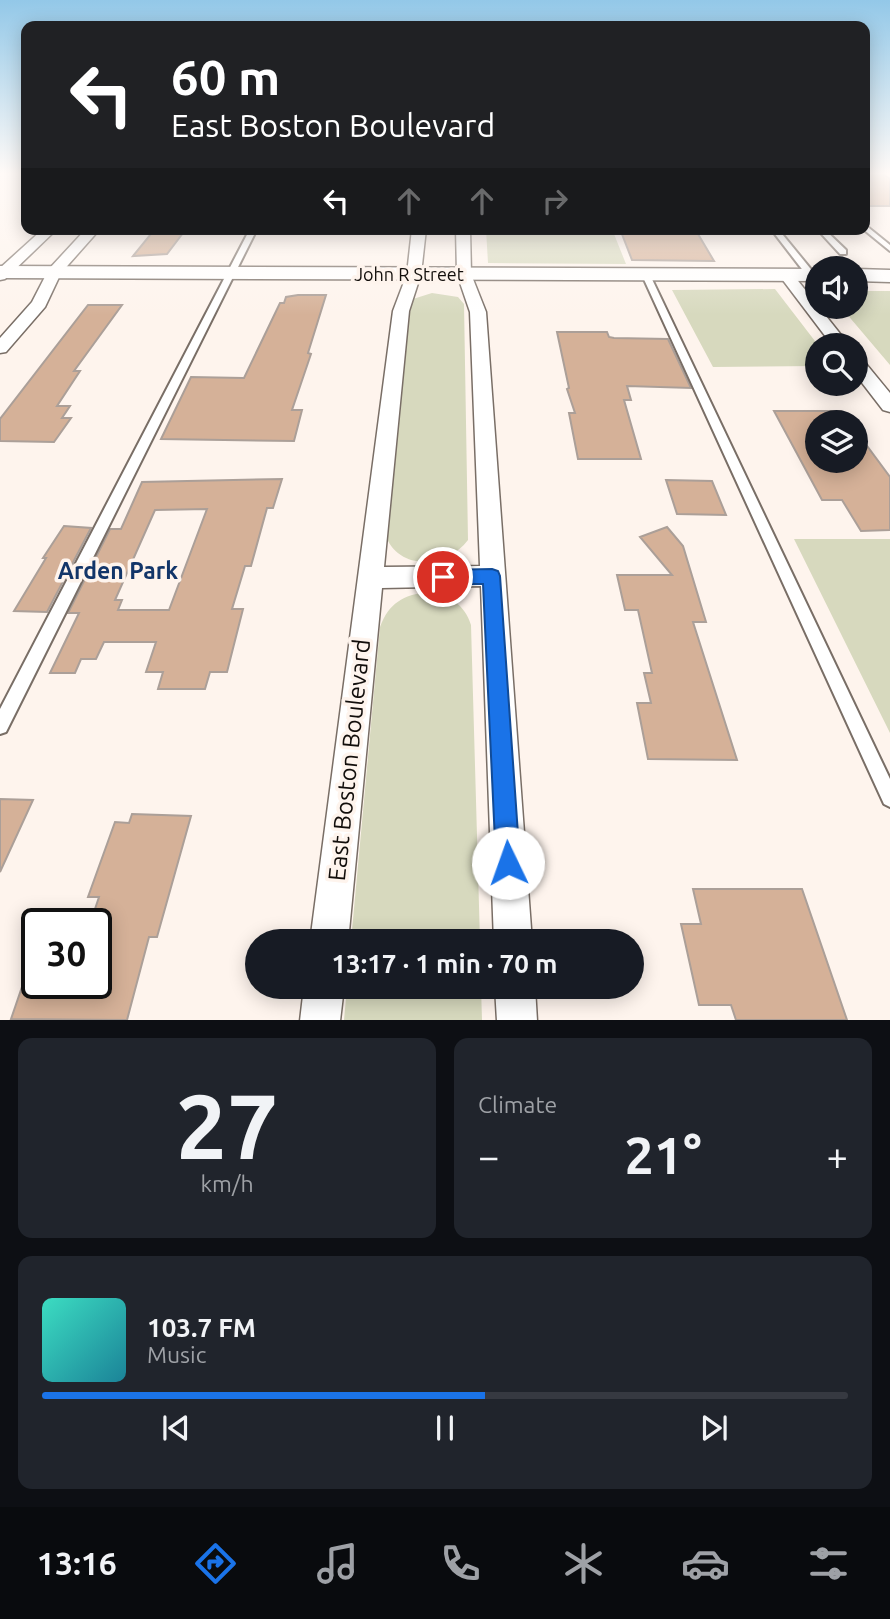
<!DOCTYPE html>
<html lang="en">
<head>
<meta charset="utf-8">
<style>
  body { margin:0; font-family:Ubuntu,sans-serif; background:#20242c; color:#f1f3f6; height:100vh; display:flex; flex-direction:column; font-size:26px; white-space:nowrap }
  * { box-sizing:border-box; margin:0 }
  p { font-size:23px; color:#9ea1a6 }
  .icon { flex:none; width:38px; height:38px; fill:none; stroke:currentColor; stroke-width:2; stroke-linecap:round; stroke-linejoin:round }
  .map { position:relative; height:1020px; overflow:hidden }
  .sheet { display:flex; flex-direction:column; gap:18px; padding:18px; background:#0d0f14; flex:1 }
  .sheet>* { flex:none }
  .hud { position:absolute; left:21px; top:21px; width:849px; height:214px; border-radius:14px; box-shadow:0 4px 18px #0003; background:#202124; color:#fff; overflow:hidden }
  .tools { position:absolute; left:805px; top:256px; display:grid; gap:14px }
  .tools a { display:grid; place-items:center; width:63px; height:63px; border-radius:50%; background:#171b24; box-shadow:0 4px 18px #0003; font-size:35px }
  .speed { position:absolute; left:21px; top:908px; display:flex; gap:14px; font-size:35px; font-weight:700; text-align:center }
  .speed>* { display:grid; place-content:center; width:91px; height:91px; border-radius:50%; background:#171b24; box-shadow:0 4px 18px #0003; line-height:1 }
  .speed .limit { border:4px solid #111; border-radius:10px; background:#fff; color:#111 }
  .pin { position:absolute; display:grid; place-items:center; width:60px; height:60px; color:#fff; margin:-30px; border:4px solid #fff; border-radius:50%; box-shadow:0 2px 7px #0007 }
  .me { position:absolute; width:77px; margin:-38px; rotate:357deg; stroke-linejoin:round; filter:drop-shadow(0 0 5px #0008) }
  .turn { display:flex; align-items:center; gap:24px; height:147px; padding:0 35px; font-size:32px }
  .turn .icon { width:91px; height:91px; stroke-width:2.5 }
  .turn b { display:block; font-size:49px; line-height:60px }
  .lanes { display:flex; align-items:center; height:66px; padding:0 35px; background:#0003; justify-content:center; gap:35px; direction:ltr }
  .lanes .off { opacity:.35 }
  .big { font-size:52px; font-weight:700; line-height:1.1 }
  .sheet .card { flex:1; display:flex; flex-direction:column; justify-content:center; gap:10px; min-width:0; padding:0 24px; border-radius:14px; background:#20242c }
  .sheet .dial { align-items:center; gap:0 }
  .dial b { font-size:91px; line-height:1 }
  .song { display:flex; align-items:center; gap:21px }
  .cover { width:84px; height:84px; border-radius:10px; background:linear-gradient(135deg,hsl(170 70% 55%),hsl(190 70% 35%)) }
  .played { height:7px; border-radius:4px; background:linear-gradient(90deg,#1a73e8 55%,#363941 55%) }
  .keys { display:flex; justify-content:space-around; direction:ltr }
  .heat { display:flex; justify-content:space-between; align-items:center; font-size:38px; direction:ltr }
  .sheet .tiles { flex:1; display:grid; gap:18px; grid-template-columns:1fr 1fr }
  .card:last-child { grid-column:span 2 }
  .trip { position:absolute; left:245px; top:929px; width:399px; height:70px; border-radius:35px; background:#171b24; box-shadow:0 4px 18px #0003; font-weight:700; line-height:70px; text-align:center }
  .tab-bar { display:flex; height:112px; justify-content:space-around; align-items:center; background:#090b0e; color:#9ea1a6 }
  .tab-bar .icon { width:49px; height:49px }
  .tab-bar .active { color:#1a73e8 }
  .tab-bar b { font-size:32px; color:#f1f3f6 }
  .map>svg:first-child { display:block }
  .green { fill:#d7d9be }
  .building { fill:#d5b198; stroke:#ab9f98; stroke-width:2; fill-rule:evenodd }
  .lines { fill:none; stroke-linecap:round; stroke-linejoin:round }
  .service-casing { stroke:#796e66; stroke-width:4 }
  .minor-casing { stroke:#796e66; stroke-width:3 }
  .tertiary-casing { stroke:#796e66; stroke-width:3 }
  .service { fill:#fff; fill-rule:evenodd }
  .minor { fill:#fff; fill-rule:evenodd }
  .tertiary { fill:#fff; fill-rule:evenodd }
  .route { fill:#1a73e8; stroke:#114b97; stroke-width:2 }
  .labels { text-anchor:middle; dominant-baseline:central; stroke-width:7; stroke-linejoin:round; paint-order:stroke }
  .far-street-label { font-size:18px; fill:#120e0b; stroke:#fef4ed }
  .neighbourhood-label { font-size:23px; font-weight:bold; fill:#123569; stroke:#fef4ed }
  .near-street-label { font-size:24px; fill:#120e0b; stroke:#fef4ed }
</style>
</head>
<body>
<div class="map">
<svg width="890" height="1021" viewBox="0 0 890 1021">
  <rect width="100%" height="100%" fill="#fef4ed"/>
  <path class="green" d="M486,229H612L626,264L488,263Z
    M775,289L818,345L817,366L713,367L672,290Z
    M856,291H890V365L840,306H856Z
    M432,293L458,297L464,304L468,540C447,568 398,572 385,534L411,303L413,299Z
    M794,539H890V733Z
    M428,592C448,595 465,604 471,625L480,941H351L380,627C389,603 403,595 428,592Z
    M347,987H481L482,1020H344Z"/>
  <path class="building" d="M864,172H881L890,179V206H864Z
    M155,229H186L167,254L133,256Z
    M620,229H695L714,261L632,260Z
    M298,295H326L308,353L311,354L292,410H302L294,441L161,439L191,377L244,378L280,303H284L286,297Z
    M88,305H122L74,371H80L57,406H70L62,418H71L54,442L0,441V419Z
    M557,332H607L609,337L614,338L668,339L691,388L627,386L631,400H624L641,459H578L569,413H575L567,389L569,388Z
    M774,411H841L849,422H817V460H856V431L890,477V530L861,531L842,500H822Z
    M282,479L273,508H267L251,566H245L232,609H243L227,672H210L205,689H158L163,672H146L156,642H104L96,659H81L75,673H50L79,613H68L110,529H121L142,482ZM207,509L169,610H118L122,600H115L155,510Z
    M666,480L712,481L726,515L677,514Z
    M64,526L91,528L47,612L14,611L46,558H43Z
    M667,527L683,546L706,622H693L737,760L648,759L637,703H651L644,673H652L638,610H625L617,575H672L640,537Z
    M0,799L33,800L0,872Z
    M132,814L191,816L157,937H149L127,1020L11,1019L23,984H96V924H90L99,897H88L115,822L129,823Z
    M693,889H802L847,1020H736L731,1005H699L681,924H701Z"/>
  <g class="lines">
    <g class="service-casing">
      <path id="service" d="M864,224L890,245V251L863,229Z
        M250,229H257L6,732L0,734V709Z
        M771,229H778L814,273V277H808Z
        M817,229H824L846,250V254H840Z
        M643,273L650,275L890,779V807L884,804L642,275Z"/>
    </g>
    <g class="minor-casing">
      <path id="minor" d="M43,229H57L5,279L0,280V268Z
        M86,229H100L61,273L45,307L6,352L0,353V338L32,302L49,269Z
        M412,229H426L421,274L409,311L384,567L480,566L470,312L457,274L456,229H470L471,274L486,312L532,942H494L481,586L382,588L348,942H310L393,311L407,274Z
        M786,271L791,272L849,345H832L779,275Z
        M856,358L862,359L890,393V412L883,410L856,375Z
        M304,987H344L340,1021H300Z
        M495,987H535L537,1021H497Z"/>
    </g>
    <g class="tertiary-casing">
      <path id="tertiary" d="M0,266L817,269V281L0,278Z
        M856,269L890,270V282L856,281Z"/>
    </g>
    <use href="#service" class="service"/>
    <use href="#minor" class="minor"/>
    <use href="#tertiary" class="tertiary"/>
  </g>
  <linearGradient id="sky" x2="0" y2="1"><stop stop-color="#93c8e8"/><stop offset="0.55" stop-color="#fffaf7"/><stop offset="1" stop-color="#fffaf7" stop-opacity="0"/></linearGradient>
  <rect width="890" height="315" fill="url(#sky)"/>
  <path class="route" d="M492,569L498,571L500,576L520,863L517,872L508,875L500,872L496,863L483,584H443L437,582L434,577L437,572L443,570Z"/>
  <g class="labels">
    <g class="far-street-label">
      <text x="409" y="274">John R Street</text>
    </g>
    <g class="neighbourhood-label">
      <text x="118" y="570">Arden Park</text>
    </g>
    <g class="near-street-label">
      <text transform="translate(349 760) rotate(-84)">East Boston Boulevard</text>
    </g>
  </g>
</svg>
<div class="tools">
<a><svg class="icon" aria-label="sound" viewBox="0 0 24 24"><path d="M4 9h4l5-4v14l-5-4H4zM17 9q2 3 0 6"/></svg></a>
<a><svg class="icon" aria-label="search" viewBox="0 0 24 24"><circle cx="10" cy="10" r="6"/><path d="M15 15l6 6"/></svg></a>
<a><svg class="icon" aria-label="layers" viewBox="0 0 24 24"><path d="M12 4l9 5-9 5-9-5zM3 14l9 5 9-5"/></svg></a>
</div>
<div class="speed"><div class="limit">30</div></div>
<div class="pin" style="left:443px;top:577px;background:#d93025"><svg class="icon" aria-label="arrive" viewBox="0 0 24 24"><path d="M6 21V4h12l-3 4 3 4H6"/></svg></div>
<svg class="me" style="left:508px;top:863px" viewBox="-20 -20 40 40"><circle r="19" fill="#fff"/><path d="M0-13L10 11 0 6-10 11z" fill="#1a73e8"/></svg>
<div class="trip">13:17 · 1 min · 70 m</div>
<div class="hud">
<div class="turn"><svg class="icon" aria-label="left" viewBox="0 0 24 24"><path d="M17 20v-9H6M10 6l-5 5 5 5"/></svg><div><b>60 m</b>East Boston Boulevard</div></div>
<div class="lanes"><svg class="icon" aria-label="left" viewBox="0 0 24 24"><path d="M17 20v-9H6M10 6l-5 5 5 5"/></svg><svg class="icon off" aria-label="ahead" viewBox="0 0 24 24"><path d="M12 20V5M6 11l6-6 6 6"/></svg><svg class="icon off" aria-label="ahead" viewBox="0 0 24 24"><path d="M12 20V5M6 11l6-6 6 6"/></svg><svg class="icon off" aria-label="right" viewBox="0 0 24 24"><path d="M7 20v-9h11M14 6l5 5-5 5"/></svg></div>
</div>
</div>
<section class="sheet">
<div class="tiles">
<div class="card dial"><b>27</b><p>km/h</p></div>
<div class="card"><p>Climate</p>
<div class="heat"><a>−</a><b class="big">21°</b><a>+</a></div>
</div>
<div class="card">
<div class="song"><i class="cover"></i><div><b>103.7 FM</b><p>Music</p></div></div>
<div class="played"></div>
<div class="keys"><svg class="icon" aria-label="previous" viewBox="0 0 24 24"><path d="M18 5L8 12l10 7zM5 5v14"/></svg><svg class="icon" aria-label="pause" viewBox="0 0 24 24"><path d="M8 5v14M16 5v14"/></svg><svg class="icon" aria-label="next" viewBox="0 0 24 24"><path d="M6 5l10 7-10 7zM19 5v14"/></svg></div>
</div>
</div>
</section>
<nav class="tab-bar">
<b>13:16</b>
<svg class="icon active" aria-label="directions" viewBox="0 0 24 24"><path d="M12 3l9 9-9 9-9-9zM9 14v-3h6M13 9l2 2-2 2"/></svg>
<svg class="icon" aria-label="music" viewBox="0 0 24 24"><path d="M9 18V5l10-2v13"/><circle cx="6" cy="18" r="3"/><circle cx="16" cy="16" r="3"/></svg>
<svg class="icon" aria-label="phone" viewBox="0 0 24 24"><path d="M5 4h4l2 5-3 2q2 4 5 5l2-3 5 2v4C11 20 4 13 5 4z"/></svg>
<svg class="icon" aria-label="climate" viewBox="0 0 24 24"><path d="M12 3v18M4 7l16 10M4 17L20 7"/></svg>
<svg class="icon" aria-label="car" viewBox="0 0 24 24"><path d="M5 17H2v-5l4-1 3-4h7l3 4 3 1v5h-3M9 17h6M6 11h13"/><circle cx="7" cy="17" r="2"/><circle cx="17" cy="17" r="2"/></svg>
<svg class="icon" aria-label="filters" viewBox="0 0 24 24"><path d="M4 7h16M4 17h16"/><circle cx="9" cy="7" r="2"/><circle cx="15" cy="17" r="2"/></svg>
</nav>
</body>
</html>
